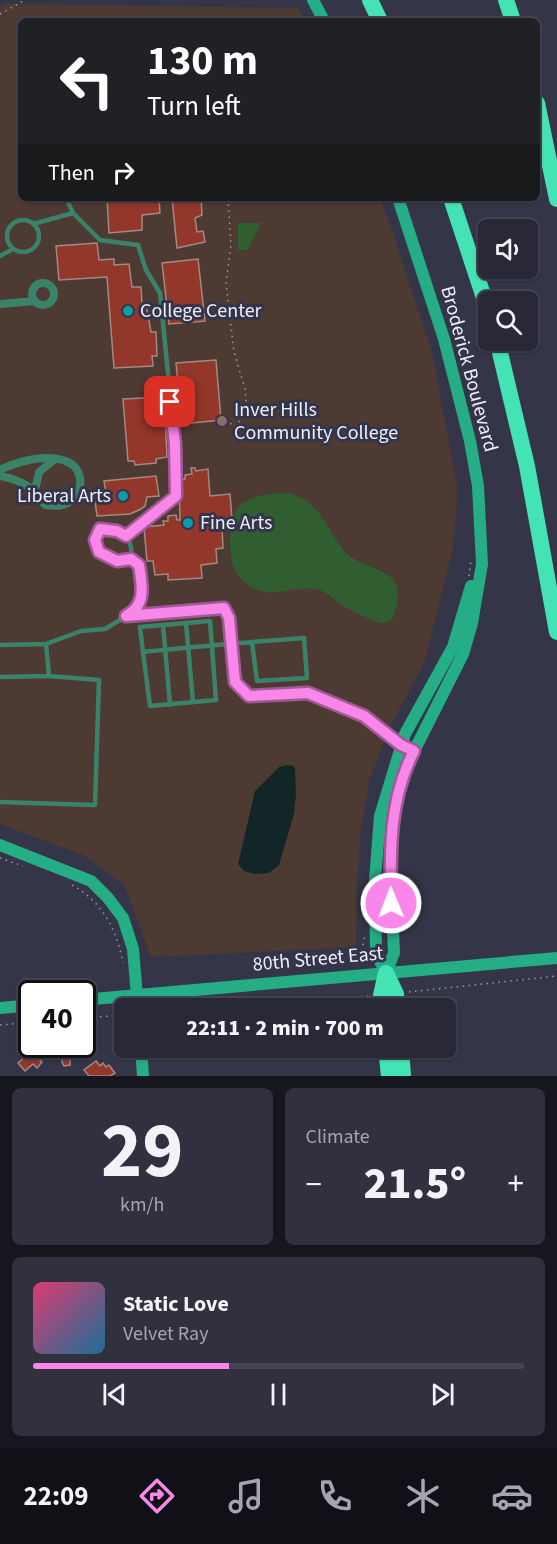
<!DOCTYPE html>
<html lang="en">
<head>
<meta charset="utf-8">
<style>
  body { margin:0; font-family:"Source Sans 3",sans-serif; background:#30303f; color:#f1f3f6; height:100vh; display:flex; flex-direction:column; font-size:22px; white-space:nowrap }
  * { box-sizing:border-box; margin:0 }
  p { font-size:20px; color:#a5a6ad }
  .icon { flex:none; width:33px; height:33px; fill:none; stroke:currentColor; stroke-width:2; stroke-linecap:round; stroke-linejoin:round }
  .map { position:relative; height:1076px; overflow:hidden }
  .sheet { display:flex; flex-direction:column; gap:12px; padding:12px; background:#16161e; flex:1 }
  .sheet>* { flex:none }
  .hud { position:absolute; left:18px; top:18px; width:522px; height:183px; border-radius:9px; box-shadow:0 2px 4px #0004,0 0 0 2px #444452; background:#202124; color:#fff; overflow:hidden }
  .fabs { position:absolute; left:478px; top:219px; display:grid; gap:12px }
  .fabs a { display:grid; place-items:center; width:60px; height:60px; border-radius:9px; background:#282837; box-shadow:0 2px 4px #0004,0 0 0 2px #444452; font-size:30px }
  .speed { position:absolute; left:18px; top:980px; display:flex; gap:12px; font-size:30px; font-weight:700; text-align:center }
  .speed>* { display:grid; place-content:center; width:78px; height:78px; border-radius:50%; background:#282837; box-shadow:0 2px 4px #0004,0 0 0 2px #444452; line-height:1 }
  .speed .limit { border:3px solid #111; border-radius:9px; background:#fff; color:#111 }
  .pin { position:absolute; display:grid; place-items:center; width:51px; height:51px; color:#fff; margin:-26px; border-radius:12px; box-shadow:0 3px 9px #0006 }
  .me { position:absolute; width:66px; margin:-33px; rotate:359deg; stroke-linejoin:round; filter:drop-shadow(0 0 4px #0008) }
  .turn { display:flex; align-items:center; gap:21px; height:126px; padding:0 30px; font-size:27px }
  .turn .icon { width:78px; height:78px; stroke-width:2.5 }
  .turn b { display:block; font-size:42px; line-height:51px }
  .then { display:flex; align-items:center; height:57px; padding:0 30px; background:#0003; gap:12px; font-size:22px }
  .big { font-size:45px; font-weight:800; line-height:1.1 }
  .sheet .card { flex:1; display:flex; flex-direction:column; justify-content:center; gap:9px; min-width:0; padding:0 21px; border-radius:9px; background:#30303f }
  .sheet .dial { align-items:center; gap:0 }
  .dial b { font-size:78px; line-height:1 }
  .song { display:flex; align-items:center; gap:18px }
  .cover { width:72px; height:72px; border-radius:9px; background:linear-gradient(135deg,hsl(340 70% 55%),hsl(200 70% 35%)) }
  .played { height:6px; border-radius:3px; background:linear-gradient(90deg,#f987e9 40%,#444452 40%) }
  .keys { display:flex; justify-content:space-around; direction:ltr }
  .heat { display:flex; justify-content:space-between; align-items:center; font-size:33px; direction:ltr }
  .sheet .tiles { flex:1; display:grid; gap:12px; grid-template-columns:1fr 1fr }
  .card:last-child { grid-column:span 2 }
  .trip { position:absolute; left:114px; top:998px; width:342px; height:60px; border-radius:9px; background:#282837; box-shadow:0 2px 4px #0004,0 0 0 2px #444452; font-weight:800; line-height:60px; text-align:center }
  .tabs { display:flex; height:96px; justify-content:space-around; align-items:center; background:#101016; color:#a5a6ad }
  .tabs .icon { width:42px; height:42px }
  .tabs .active { color:#f987e9 }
  .tabs b { font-size:27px; color:#f1f3f6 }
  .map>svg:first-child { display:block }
  .education { fill:#4d3a33 }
  .green { fill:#305e31 }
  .water { fill:#132627 }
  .building { fill:#92372a; stroke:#a48983; stroke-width:1.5 }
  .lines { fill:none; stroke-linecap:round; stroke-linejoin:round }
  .path { stroke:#9a9aab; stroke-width:1.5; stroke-dasharray:1.5 4.5; stroke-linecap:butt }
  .lane { stroke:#3a836a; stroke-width:4.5 }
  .street { stroke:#3a836a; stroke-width:8 }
  .secondary { stroke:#25ad86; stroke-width:12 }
  .highway { stroke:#44e3b3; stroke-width:16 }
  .route-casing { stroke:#a25897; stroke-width:15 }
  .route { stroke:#f987e9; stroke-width:10 }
  .culture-dot { fill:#0f9aa8; stroke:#353549; stroke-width:2 }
  .education-dot { fill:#8d6e63; stroke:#353549; stroke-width:2 }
  .labels { text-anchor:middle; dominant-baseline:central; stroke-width:6; stroke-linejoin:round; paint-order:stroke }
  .poi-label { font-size:20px; fill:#eeeefb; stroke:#353549; text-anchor:start }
  .street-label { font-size:20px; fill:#eeeefb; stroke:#353549 }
</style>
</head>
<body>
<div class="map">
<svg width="557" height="1076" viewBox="0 0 557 1076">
  <rect width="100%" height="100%" fill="#353549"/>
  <path class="education" d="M6,4L298,8L305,21H21V198H380L392,229L432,352L458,490L453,549L425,661L391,725L369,781L361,829L357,885L356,947L151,957L124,884L83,855L0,824V7Z"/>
  <path class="green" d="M238,223H261L248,250H238Z
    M288,493C319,499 327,530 344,551C357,566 387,568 395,582C400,592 397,608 393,618L386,623H380C367,617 353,613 342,605C334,600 329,593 319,590C287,582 266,608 238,575C231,566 231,555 230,544C229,499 249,495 288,493Z"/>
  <path class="water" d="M287,765L294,766L295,769L296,795L294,814L279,865L269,873L255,874L244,871L238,864L255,791L279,767Z"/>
  <path class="building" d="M107,198H159L160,213L142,215V230L109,233Z
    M172,198H201L202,215L195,218L197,232L203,231L205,242L177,248Z
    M97,243L99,260L114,259V265L129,264L132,287H141L142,304H146L151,332H156L157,356H152L153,366L114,368L107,277L59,280L56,246Z
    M198,259L205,321L169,324L162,263Z
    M216,360L221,420L182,424L176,363Z
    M164,397L167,457L156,459V463L135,465L134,461H128L123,399Z
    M191,468H195L196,471L208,469L210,496L230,494L232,519L213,521V528L222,527L223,548L216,549L217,563L201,565L202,578L168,580V574L155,575L153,561H147L144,527L164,525L163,521H168V516L176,515L177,520H180L179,480L185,479V475L192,474Z
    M156,476L159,496L147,497L145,506L141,509L130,514L97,516L94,494L106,493L104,481Z
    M62,1044H70V1065L64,1066L62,1062L60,1049H62Z
    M32,1051L42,1062L37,1068L33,1064L25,1071L18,1063Z
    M96,1061L100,1066L103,1063L106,1067L109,1065L115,1073L110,1076H89L84,1070Z"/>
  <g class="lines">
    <path class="path" d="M0,14L25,0
      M226,419L234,427L247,413L245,389L234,352L229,310L226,282L231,244L228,198
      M469,576L471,560
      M0,858L23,866
      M72,885C103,902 117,931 123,963
      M362,951L365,935
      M409,992L557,976
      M217,1008L369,996
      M82,1018L124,1015
      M0,1025L32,1022"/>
    <path class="lane" d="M66,198L73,213L100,240L138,245L146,270L160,293L175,444L176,496L126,536
      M7 236a16 16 0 1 1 32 0a16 16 0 1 1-32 0Z
      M33,224L73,213
      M0,256L13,249
      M126,616L224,608L229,618L235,682L249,696L308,693L364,716L402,745
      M186,623L193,702
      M163,625L170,705
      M46,644L49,676
      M0,645L46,644L81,631L105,629L135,611L143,592L139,565L131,559L117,561L99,552L95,540L100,529C121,532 134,534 131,559
      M143,652L140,627L210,621L216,700L150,706L143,652C197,646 251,642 304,638L307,678L257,681L252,642
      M0,677L49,676L99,680L95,805L0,802"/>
    <path class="street" d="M32 294a11 11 0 1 1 22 0a11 11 0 1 1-22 0Z
      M0,304L35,301
      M0,470C18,461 48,453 68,462C87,471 83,499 63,505C58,507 50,505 45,505C33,487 21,480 0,476
      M35,490L39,472L54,460"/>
    <path class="secondary" d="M313,0L324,21
      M0,845L91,881L108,898L123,918L133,949L138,1008
      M386,973L394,953L390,859L391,821L410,759L463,654L472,623L482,564L478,486L470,441L444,339L398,198
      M386,973L376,953L375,880L380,816L405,734L453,647L471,586
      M82,1000L557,958
      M0,1008L32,1005
      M141,1047L143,1076"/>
    <path class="highway" d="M370,0L380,21
      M506,0L513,21
      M537,103L557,199
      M451,198L489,313
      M497,340L527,466L557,632
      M386,973L396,994L397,1008
      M382,1008L381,995L386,973
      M386,1047L389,1076
      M401,1047L403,1076"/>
  </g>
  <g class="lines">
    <g class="route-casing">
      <path id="route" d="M170,402L175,444L176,496L126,536L117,531L100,529L95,540L99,552L117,561L131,559L139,565C142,585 147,605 126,616L224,608L229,618L235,682L249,696L308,693L364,716L401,745L414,751C389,799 390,851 391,903"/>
    </g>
    <use href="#route" class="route"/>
  </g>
  <g class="culture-dot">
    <circle cx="128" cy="311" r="6"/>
    <circle cx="123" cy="496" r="6"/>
    <circle cx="188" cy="523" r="6"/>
  </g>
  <circle class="education-dot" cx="222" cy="421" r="6"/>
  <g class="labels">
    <g class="poi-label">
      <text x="140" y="311">College Center</text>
      <text x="234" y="410">Inver Hills<tspan x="234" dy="23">Community College</tspan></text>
      <text x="111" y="496" text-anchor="end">Liberal Arts</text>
      <text x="200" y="523">Fine Arts</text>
    </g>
    <g class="street-label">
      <text transform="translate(469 369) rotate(75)">Broderick Boulevard</text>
      <text transform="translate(318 959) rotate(-5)">80th Street East</text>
    </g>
  </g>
</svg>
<div class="fabs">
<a><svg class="icon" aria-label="sound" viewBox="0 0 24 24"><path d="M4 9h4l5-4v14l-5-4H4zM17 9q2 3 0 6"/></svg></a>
<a><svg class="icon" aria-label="search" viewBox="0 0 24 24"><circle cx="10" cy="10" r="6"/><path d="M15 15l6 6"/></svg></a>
</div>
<div class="speed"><div class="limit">40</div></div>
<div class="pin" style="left:170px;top:402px;background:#d93025"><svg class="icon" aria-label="arrive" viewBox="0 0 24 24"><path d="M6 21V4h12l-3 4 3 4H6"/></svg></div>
<svg class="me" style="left:391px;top:903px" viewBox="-20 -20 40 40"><circle r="17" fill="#f987e9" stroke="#fff" stroke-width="3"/><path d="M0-11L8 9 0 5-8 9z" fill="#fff"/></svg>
<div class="trip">22:11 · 2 min · 700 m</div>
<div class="hud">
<div class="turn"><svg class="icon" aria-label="left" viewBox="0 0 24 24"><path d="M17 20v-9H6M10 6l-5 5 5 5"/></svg><div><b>130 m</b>Turn left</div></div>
<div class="then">Then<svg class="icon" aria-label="right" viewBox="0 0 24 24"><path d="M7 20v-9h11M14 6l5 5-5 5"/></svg></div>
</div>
</div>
<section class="sheet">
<div class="tiles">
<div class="card dial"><b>29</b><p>km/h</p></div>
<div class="card"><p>Climate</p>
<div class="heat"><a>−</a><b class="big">21.5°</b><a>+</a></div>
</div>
<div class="card">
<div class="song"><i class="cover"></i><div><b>Static Love</b><p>Velvet Ray</p></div></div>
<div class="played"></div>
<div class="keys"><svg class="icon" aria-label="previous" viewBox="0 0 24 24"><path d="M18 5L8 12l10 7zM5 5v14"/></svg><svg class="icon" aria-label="pause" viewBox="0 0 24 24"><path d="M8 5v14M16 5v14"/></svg><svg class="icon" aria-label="next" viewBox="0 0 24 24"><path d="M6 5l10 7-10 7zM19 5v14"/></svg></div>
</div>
</div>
</section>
<nav class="tabs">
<b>22:09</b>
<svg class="icon active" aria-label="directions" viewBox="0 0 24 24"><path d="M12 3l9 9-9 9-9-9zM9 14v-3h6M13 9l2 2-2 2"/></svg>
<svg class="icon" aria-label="music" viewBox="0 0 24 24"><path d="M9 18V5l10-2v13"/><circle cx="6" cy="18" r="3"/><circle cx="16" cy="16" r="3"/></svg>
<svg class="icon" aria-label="phone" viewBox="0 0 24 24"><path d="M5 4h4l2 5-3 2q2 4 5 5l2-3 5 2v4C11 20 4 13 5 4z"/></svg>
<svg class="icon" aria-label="climate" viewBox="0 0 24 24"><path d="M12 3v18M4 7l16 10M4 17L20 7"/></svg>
<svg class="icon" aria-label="car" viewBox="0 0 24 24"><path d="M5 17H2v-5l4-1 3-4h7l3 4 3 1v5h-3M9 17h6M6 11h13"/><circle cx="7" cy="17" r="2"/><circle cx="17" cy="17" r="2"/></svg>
</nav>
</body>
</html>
